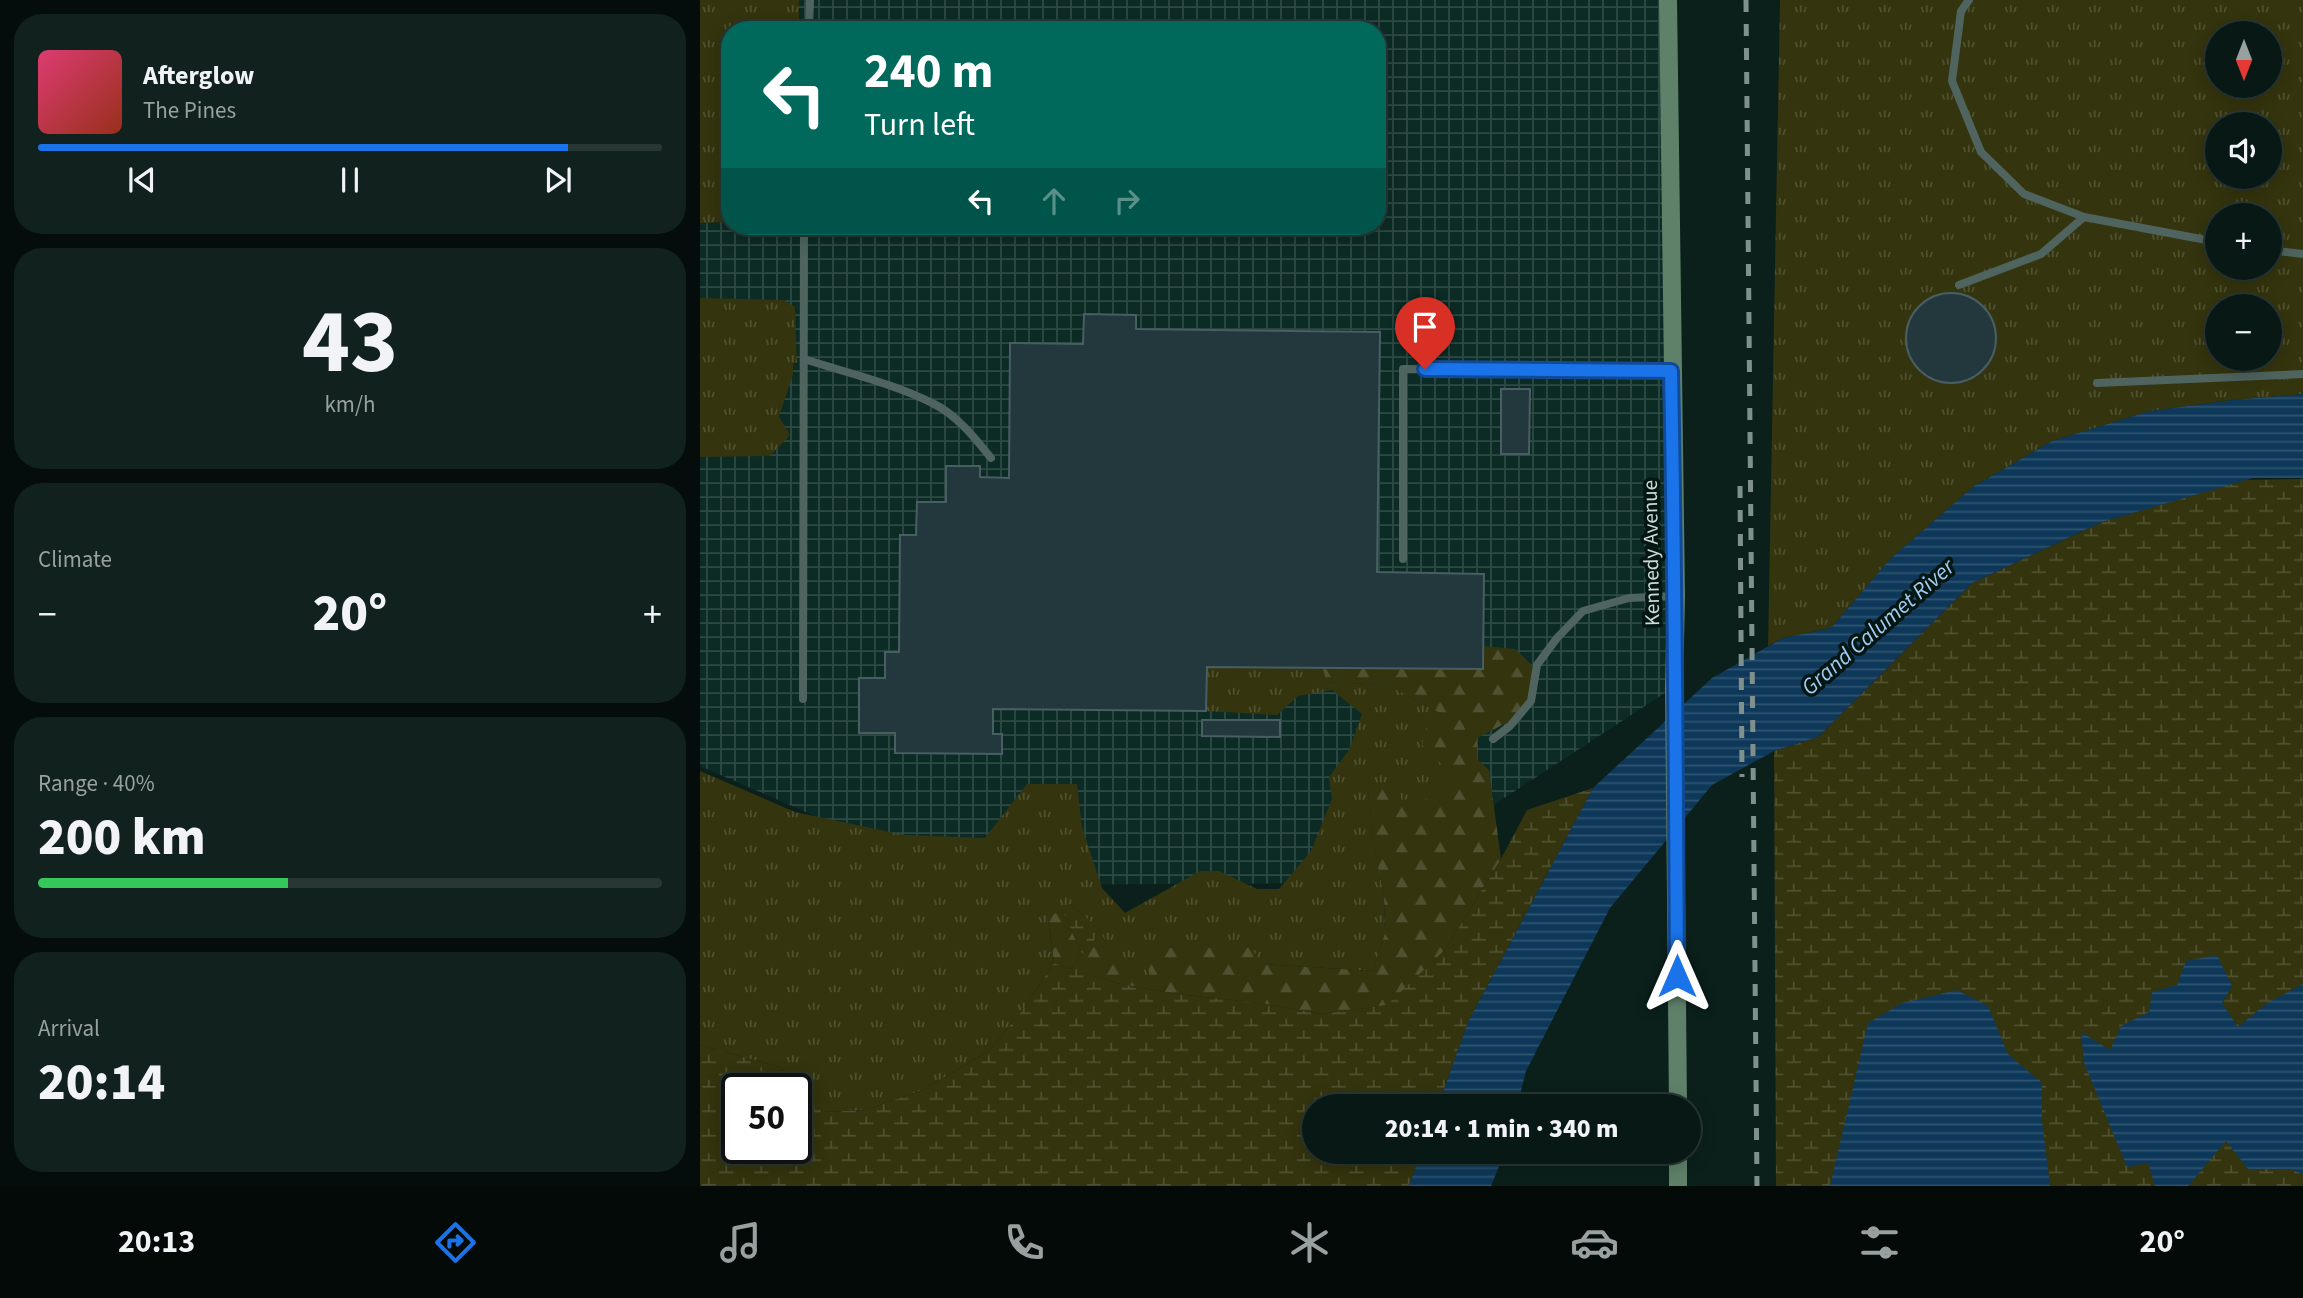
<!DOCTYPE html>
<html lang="en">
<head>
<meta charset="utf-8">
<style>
  body { margin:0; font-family:"Source Sans 3",sans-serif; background:#11211d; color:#f1f3f6; height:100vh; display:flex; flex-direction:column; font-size:26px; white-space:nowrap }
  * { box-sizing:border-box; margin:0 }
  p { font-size:23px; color:#98a0a0 }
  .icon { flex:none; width:38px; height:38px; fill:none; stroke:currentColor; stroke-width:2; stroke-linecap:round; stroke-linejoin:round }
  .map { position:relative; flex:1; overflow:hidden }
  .side { display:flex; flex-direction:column; gap:14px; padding:14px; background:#040d0b; width:700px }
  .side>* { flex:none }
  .top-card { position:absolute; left:21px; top:21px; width:665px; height:214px; border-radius:28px; box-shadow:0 4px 18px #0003,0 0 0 2px #293734; background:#00695c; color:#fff; overflow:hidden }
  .needle { width:46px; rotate:180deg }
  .tools { position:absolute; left:1505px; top:21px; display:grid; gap:14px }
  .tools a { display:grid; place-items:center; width:77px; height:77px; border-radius:50%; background:#081814; box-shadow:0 4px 18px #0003,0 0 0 2px #293734; font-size:35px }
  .speed { position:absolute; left:21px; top:1073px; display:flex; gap:14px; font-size:35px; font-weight:700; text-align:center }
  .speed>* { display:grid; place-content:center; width:91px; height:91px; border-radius:50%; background:#081814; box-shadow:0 4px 18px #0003,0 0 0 2px #293734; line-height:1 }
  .speed .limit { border:4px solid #111; border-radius:10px; background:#fff; color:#111 }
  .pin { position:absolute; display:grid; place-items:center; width:60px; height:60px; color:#fff; margin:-72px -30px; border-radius:50% 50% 50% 0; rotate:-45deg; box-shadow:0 0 7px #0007 }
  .pin .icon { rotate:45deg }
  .me { position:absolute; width:77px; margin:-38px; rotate:0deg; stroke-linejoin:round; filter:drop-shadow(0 0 5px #0008) }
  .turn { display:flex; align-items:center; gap:24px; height:147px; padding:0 28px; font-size:32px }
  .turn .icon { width:91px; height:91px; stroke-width:2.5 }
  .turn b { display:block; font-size:49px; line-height:60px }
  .lanes { display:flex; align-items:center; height:66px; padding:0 28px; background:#0003; justify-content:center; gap:35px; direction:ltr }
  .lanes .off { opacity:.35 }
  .big { font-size:52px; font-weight:800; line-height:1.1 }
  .side .tile { flex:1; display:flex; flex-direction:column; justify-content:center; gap:10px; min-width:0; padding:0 24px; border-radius:28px; background:#11211d }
  .side .dial { align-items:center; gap:0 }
  .dial b { font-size:91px; line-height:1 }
  .song { display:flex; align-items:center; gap:21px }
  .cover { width:84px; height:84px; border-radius:10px; background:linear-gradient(135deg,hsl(340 70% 55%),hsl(10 70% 35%)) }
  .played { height:7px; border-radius:4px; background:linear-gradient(90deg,#1a73e8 85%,#293734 85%) }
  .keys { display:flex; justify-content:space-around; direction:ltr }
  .heat { display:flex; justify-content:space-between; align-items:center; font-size:38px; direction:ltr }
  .charge { height:10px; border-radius:5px; background:linear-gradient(90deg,#34c759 40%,#293734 0) }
  .trip { position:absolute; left:602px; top:1094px; width:399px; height:70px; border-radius:35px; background:#081814; box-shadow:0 4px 18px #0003,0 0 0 2px #293734; font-weight:800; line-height:70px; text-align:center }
  .tab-bar { display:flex; height:112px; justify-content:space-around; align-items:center; background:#030a08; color:#98a0a0 }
  .tab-bar .icon { width:49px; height:49px }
  .tab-bar .current { color:#1a73e8 }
  .tab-bar b { font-size:32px; color:#f1f3f6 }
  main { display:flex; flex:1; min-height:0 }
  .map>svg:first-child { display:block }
  .industrial { fill:url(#industrial-grid) }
  .grass { fill:url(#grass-tufts); fill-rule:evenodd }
  .forest { fill:url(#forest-firs) }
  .wetland { fill:url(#wetland-marsh) }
  .water { fill:url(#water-rules) }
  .building { fill:#23383c; stroke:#485e63; stroke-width:2 }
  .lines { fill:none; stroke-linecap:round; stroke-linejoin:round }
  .lane { stroke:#4f645f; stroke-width:8 }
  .secondary { stroke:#5f8069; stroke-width:18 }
  .rail { stroke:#80908c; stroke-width:5; stroke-dasharray:12 12; stroke-linecap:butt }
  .route-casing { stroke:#114b97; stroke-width:18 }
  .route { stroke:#1a73e8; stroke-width:12 }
  .labels { text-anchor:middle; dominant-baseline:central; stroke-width:7; stroke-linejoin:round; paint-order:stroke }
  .street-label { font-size:21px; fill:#ccd9d5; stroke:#031612 }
  .water-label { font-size:23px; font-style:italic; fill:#a1cdf5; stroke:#031612 }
</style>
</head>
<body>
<main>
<section class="side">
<div class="tile">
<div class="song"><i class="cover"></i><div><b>Afterglow</b><p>The Pines</p></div></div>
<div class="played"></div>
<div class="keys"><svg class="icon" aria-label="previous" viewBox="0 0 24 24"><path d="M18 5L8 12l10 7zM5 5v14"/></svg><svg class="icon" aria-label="pause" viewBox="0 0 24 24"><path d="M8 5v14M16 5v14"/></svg><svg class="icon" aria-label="next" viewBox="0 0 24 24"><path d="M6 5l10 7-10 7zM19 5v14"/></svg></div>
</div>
<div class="tile dial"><b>43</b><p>km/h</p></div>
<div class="tile"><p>Climate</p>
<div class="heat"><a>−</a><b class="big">20°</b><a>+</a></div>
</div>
<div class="tile"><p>Range · 40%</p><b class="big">200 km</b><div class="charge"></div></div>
<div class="tile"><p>Arrival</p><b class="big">20:14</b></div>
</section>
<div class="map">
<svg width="1603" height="1186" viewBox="0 0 1603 1186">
  <defs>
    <pattern id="industrial-grid" width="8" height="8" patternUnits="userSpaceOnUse" patternTransform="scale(1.75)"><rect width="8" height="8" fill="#0c2b25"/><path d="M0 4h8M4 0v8" fill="none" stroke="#2e4944"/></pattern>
    <pattern id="grass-tufts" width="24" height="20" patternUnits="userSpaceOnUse" patternTransform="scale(1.75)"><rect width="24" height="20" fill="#34340e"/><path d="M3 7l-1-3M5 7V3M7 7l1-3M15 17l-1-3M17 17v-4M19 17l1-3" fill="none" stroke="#505130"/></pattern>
    <pattern id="forest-firs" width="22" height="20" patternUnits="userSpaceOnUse" patternTransform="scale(1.75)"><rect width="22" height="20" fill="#34340e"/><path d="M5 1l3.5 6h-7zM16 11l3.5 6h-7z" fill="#505130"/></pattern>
    <pattern id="wetland-marsh" width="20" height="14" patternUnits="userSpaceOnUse" patternTransform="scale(1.75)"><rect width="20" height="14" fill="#34340e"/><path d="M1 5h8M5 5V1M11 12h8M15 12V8" fill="none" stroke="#505130"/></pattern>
    <pattern id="water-rules" width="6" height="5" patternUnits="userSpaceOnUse" patternTransform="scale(1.75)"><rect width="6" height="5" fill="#0e3859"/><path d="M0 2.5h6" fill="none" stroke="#305470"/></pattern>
  </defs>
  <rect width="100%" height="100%" fill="#0b201b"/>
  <path class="industrial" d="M79,0H968L974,687L674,883L274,885L0,766V219H30V226H677V30H79Z"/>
  <path class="grass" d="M0,0H99V30H30V222L0,223Z
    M1080,0H1603V394L1533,400L1450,411L1352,441L1274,486L1190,559L1131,628L1083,638L1068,646ZM1517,33H1570V86H1517ZM1517,124H1570V177H1517ZM1517,215H1570V268H1517ZM1517,306H1570V359H1517Z
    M0,298L84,300L95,307L97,363H93V374L79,417L90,435L70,456L0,457Z
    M507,667L623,668L626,682L688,685L742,714L757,779L706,813L668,790L673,841L684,895L685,933L673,971L562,964L447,949L453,981L420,970L399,929L370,904L348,919L354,963L323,1009L290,1050L223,1090L165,1110L123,1112L96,1095V1088H87L83,1068L0,1045V771L95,812L204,835L285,838L327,784H377L382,827L402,888L425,913L500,871H519L557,889H579L611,851L632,799L629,777L649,750L662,714L632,690L598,696L577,715L506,711Z"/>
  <path class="forest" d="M783,646L815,649L836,669L832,695L810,721L777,738V759L789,770L801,859L745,950L688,1005L621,1014L561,1003L476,994L416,983L380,972L399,929L420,969L452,980L446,948H551L563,964L673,971L685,933L684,895L673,841L668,790L695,781L706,813L756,779L722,745L727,724L742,714L688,685L626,682L623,668L782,669Z
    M362,909L382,954L371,969L354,963L348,918Z"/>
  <path class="wetland" d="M1603,479V1186H1076L1074,751L1118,737L1272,583L1402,522L1543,480Z
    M893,788L768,1022L738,1106H614V1152H721L709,1186H0V1045L83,1068L87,1088H37V1148H96V1095L123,1112L165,1110L223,1090L290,1050L323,1009L354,963L371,969L382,954L362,909L370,904L399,929L381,972L416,983L476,994L561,1003L621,1014L687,1005L745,950L801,859L827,810Z"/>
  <path class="water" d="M1603,394V478H1553L1402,522L1272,583L1118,737L1074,751L1012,785L910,908L826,1071L817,1106H738L768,1022L893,788L1012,678L1083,638L1131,628L1190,559L1274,486L1352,441L1450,411L1533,400Z
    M1517,955L1532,986L1522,1003L1538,1027L1567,1003L1603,984V1174L1590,1169H1548L1526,1141L1488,1186H1455L1448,1163L1427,1167L1384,1063L1381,1032L1410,1050L1421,1026L1449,1012L1452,992L1477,985L1486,961Z
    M1257,990L1288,1006L1308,1054L1342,1083V1121L1350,1186H1130L1168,1023L1202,1003Z
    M721,1152H805L791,1186H709Z"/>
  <path class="building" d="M1206 338a45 45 0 1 1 90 0a45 45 0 1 1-90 0Z
    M384,314L436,315V329L680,332L677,572L784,574L783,669L507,667L506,711L293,709V734H302V754L195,753V733H159V678H185V652H199L200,535H216L217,502H246V466H280V477L309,478L310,343L383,344Z
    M801,389H830L829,454H801Z
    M502,720H580V737L502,736Z"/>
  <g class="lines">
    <path class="lane" d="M1269,0L1261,11L1252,81L1281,152L1324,194L1384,217L1517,242
      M109,30L110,0
      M1570,250L1603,254
      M1259,285L1341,254L1384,217
      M104,359C144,372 195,384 232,403C256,414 275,438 291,458
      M1397,383L1603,374
      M703,559V369L971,371
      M103,699L104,226
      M793,739L810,726L831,701L837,665L857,638L883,611L929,598L976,596"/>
    <path class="secondary" d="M968,0L976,596L974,687L978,1106
      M978,1152V1186"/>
    <path class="rail" d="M1046,0L1057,1186
      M1040,486L1042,777"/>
  </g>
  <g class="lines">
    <g class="route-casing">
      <path id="route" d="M725,369L971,371C975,572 976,774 977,976"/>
    </g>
    <use href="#route" class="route"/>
  </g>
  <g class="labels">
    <g class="street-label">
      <text transform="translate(951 553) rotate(-91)">Kennedy Avenue</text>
    </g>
    <g class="water-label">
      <text transform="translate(1178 627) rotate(-41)">Grand Calumet River</text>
    </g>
  </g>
</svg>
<div class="tools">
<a><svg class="needle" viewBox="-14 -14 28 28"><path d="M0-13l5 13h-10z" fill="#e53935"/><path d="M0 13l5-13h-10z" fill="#98a0a0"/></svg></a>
<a><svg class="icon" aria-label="sound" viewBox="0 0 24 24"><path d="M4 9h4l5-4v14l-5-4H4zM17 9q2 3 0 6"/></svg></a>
<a>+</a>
<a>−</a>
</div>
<div class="speed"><div class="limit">50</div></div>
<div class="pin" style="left:725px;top:369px;background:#d93025"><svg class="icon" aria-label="arrive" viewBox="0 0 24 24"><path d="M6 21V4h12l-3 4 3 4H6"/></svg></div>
<svg class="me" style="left:977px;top:976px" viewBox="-20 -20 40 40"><path d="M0-17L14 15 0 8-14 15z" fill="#1a73e8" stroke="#fff" stroke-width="4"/></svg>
<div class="trip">20:14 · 1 min · 340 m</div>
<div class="top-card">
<div class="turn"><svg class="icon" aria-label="left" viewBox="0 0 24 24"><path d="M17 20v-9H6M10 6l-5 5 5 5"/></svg><div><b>240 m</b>Turn left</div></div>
<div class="lanes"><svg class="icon" aria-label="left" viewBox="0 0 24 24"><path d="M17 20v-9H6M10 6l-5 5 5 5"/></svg><svg class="icon off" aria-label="ahead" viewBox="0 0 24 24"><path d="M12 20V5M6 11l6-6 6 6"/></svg><svg class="icon off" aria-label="right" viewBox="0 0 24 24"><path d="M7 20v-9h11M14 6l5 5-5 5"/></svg></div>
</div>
</div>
</main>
<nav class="tab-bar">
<b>20:13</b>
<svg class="icon current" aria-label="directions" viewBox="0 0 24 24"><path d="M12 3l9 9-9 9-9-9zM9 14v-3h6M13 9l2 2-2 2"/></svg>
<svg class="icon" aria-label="music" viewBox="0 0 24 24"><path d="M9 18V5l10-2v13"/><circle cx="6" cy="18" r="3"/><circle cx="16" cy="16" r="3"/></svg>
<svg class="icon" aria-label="phone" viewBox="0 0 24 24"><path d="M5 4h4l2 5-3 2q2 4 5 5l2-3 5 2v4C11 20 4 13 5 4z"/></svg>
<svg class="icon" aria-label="climate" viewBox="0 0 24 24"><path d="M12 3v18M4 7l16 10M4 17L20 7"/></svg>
<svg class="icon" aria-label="car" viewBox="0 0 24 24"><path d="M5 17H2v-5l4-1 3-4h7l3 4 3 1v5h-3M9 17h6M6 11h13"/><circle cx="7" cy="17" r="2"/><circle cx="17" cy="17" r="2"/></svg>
<svg class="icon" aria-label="filters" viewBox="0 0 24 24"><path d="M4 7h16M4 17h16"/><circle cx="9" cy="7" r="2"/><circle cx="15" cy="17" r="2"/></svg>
<b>20°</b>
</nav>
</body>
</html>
